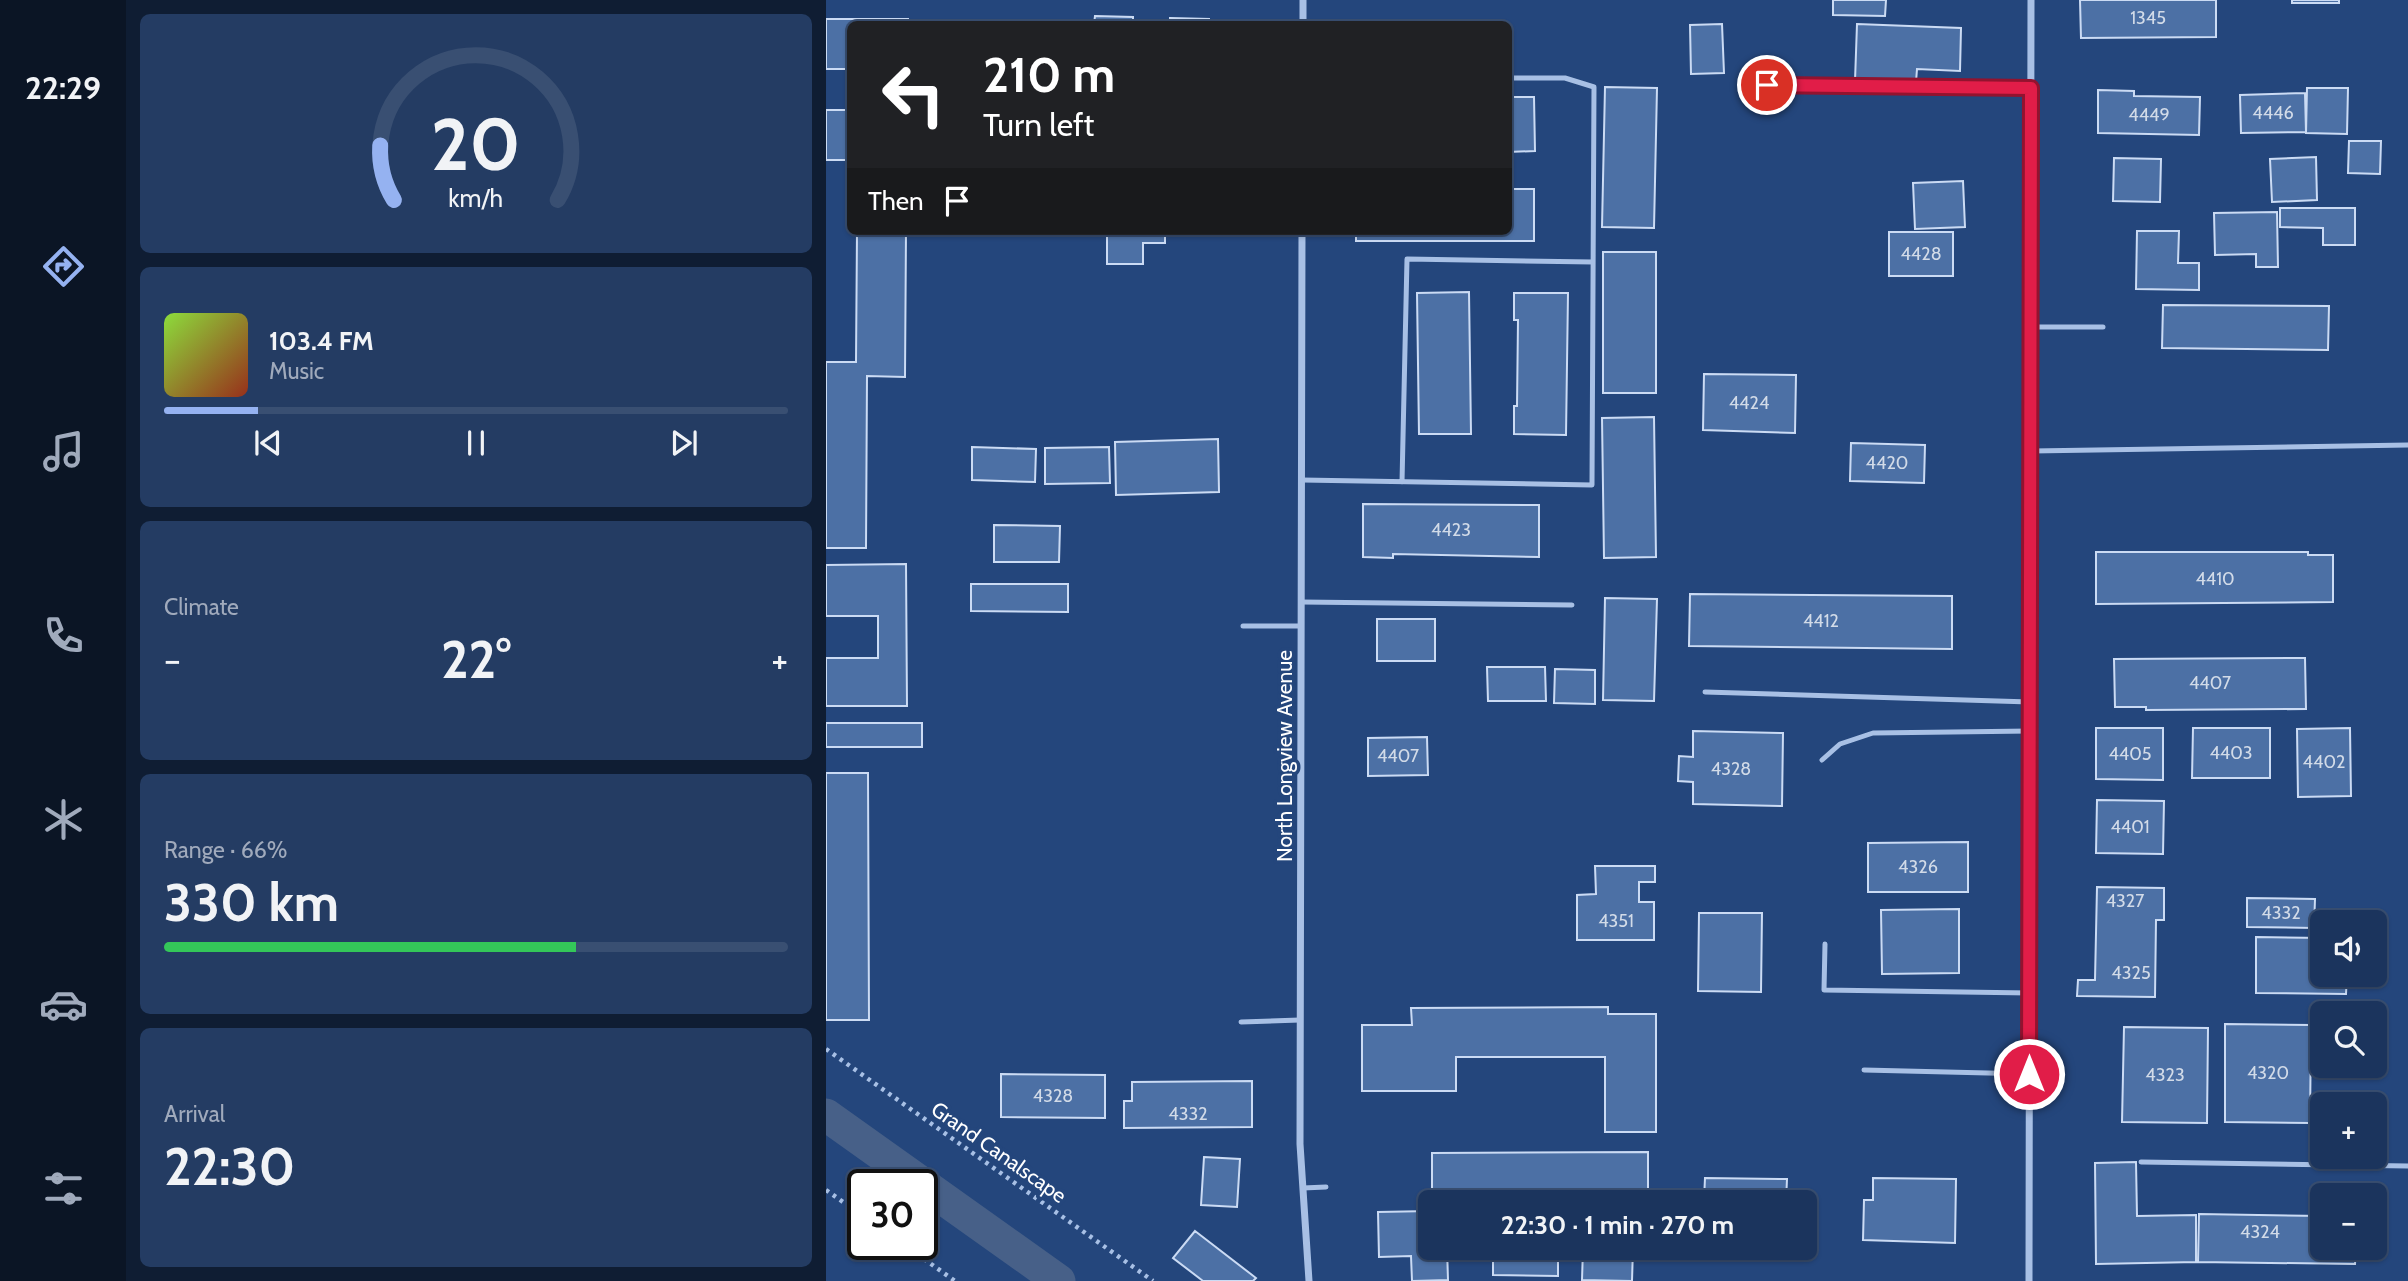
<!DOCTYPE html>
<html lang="en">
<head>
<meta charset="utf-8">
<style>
  body { margin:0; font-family:Cabin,sans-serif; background:#243c63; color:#f1f3f6; height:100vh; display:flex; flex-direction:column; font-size:26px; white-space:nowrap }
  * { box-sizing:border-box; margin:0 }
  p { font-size:23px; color:#a0aabc }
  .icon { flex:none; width:38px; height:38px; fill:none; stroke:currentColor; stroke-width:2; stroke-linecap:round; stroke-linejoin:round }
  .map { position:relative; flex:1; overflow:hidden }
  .side { display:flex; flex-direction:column; gap:14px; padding:14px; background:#0f1d33; width:700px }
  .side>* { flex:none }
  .top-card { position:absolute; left:21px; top:21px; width:665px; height:214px; border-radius:10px; box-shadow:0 2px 5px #0004,0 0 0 2px #394f72; background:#202124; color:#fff; overflow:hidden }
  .buttons { position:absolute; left:1484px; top:910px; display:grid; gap:14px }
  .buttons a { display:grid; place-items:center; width:77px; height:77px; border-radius:10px; background:#1b345d; box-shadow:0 2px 5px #0004,0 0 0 2px #394f72; font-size:35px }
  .speed { position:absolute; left:21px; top:1169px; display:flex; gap:14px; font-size:35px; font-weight:700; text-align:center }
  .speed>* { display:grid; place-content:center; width:91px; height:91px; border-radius:50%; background:#1b345d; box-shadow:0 2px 5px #0004,0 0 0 2px #394f72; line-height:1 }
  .speed .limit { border:4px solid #111; border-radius:10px; background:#fff; color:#111 }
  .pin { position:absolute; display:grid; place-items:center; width:60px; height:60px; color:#fff; margin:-30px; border:4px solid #fff; border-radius:50%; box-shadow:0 2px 7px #0007 }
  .me { position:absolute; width:77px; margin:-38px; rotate:0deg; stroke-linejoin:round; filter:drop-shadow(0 0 5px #0008) }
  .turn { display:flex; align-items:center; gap:24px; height:147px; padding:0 21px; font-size:32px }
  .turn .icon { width:91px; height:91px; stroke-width:2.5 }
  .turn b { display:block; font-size:49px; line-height:60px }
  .then { display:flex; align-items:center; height:66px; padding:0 21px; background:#0003; gap:14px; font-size:26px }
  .big { font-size:52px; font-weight:700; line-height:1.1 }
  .side .widget { flex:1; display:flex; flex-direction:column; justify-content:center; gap:10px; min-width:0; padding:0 24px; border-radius:10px; background:#243c63 }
  .side .dial { align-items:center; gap:0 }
  .dial svg { height:182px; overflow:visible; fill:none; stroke:#394f72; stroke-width:7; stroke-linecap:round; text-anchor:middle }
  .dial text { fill:#f1f3f6; stroke:none }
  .song { display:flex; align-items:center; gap:21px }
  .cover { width:84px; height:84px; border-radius:10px; background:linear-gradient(135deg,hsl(90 70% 55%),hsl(10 70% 35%)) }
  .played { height:7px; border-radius:4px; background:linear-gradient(90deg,#95b2f1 15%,#394f72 15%) }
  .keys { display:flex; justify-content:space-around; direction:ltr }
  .heat { display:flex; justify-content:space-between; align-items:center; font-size:38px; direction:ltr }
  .charge { height:10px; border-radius:5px; background:linear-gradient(90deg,#34c759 66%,#394f72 0) }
  .trip { position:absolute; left:592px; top:1190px; width:399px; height:70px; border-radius:10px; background:#1b345d; box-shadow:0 2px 5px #0004,0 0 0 2px #394f72; font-weight:700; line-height:70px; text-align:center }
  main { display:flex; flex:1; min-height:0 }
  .menu { display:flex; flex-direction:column; width:126px; justify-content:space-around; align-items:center; background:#0b1525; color:#a0aabc }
  .menu .icon { width:49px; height:49px }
  .menu .selected { color:#95b2f1 }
  .menu b { font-size:32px; color:#f1f3f6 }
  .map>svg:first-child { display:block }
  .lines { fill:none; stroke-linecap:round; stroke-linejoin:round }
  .canal { stroke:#476088; stroke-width:33 }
  .building { fill:#4c70a5; stroke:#cbdbf4; stroke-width:2 }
  .path { stroke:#a8c0e5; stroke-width:4.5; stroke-dasharray:3.5 5; stroke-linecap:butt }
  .lane { stroke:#a8c0e5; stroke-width:5 }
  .street { stroke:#a8c0e5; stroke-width:7 }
  .route-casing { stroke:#92132f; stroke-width:18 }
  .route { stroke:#e11d48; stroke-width:12 }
  .labels { text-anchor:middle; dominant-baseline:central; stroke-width:7; stroke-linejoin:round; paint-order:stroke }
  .number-label { font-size:18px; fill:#d2dbe8 }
  .street-label { font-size:21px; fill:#fff; stroke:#24467c }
</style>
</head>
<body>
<main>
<nav class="menu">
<b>22:29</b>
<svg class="icon selected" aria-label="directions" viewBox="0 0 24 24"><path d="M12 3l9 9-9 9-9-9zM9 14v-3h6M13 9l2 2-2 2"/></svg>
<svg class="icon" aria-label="music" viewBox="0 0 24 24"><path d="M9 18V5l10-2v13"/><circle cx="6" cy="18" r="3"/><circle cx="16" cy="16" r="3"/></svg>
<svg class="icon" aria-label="phone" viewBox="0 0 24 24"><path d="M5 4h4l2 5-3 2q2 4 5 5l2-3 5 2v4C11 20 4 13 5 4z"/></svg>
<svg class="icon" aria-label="climate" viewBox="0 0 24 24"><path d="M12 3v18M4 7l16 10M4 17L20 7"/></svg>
<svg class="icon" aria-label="car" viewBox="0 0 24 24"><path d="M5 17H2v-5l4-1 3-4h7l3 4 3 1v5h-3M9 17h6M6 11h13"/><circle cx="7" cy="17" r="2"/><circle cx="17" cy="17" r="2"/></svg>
<svg class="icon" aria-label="filters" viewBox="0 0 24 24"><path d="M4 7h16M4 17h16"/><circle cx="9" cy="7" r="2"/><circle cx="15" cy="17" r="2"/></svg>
</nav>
<section class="side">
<div class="widget dial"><svg viewBox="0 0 100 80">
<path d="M14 69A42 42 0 1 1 86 69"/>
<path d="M14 69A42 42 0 0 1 8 45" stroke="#95b2f1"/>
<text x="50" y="56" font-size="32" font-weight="700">20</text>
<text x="50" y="72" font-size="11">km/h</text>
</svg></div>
<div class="widget">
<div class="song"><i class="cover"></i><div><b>103.4 FM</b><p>Music</p></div></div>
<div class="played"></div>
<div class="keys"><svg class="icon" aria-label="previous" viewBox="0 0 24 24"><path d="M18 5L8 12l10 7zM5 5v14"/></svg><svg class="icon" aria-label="pause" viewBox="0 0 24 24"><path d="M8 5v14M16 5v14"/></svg><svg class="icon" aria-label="next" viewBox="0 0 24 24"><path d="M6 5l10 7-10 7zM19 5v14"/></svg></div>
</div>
<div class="widget"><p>Climate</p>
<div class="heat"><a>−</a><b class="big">22°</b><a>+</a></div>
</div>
<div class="widget"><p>Range · 66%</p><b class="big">330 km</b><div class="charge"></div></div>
<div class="widget"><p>Arrival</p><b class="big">22:30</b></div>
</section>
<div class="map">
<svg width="1582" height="1281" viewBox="0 0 1582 1281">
  <rect width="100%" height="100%" fill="#24467c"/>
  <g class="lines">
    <path class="canal" d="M0,1115L233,1281"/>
  </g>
  <path class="building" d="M1007,0H1060L1059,16L1007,15Z
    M1254,0H1390V37L1255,38Z
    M1466,0H1513V3H1466Z
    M269,16L307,17V24H268Z
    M344,18L383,19V24H344Z
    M0,19H82V24H24V69H0Z
    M896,24L898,73L865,74L864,25Z
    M1031,24L1135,28L1134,71L1091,69L1090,82L1029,81Z
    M779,87L831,88L828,228L776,227Z
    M1481,88H1522L1521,134L1480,133Z
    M1272,90L1308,91V96L1374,97L1373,135L1272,133Z
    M1479,93L1480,132L1415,133L1414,95Z
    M682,97H708L709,151L682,152Z
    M0,110H24V160H0Z
    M1523,141H1555L1554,174L1522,173Z
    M1490,157L1491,200L1446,202L1444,159Z
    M1288,158L1335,159L1334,202L1287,201Z
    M1137,181L1139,227L1089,229L1087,183Z
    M682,189H708V241H530V231H682Z
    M1454,208H1529V245H1497V228L1454,227Z
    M1451,212L1452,267H1430V254L1389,255L1388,213Z
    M31,231H80L79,377L41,376L40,548H0V362H30Z
    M281,231H339V243H317V264H281Z
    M1311,231H1353L1352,263H1373V290L1310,289Z
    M1063,232H1127V276H1063Z
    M777,252H830V393H777Z
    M643,292L645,434H593L591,293Z
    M688,293H742L740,435L688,434V406H691L692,320H688Z
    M1337,305L1503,306L1502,350L1336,348Z
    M878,374L970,375L969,433L877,430Z
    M828,417L830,557L778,558L776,418Z
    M392,439L393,492L290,495L289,442Z
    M1025,443L1099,445L1098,483L1024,481Z
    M146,447L210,449L209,482L146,480Z
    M283,447L284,483L219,484V448Z
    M537,504L713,505V557L567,554V558L537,557Z
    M168,525L234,526L233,562H168Z
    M1270,552H1482V555H1507V602L1270,604Z
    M80,564L81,706H0V658H52V616H0V565Z
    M145,584H242V612L145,611Z
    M864,594L1126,596V649L863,646Z
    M779,598L831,599L828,701L777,700Z
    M551,619H609V661H551Z
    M1479,658L1480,709L1320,710V707H1289L1288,659Z
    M661,667H719L720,701H662Z
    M729,669L769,670V704L728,703Z
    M0,723H96V747H0Z
    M1270,728H1337V780L1270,779Z
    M1367,728H1444V778H1366Z
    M1524,728L1525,796L1472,797L1471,729Z
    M867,731L957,733L956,806L867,804V782L852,781L853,756L867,757Z
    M601,737L602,775L542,776V738Z
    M0,773H42L43,1020H0Z
    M1271,800L1338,801L1337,854L1270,853Z
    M1142,842V892H1042V843Z
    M769,866H829V882H813V902H828V940H751V895L770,894Z
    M1271,887L1338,888V920H1330L1329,997L1251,996L1252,980H1269Z
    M1421,898L1489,899L1488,928L1421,927Z
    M1133,909V973L1056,974L1055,910Z
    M873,913H936L935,992L872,991Z
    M1430,937L1496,938V975H1521L1520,994L1430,993Z
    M782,1007V1014H830V1132H779V1057H630V1091H536V1025H586L585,1008Z
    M1399,1024L1485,1025L1484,1123L1399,1122Z
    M1298,1027L1382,1028L1381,1123L1296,1122Z
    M175,1074L279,1075V1118L175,1117Z
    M426,1081V1127L298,1128V1101H306V1082Z
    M1517,1098V1104H1496V1134H1494L1493,1099Z
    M822,1152V1193L606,1194V1153Z
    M378,1157L414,1159L411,1207L375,1205Z
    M1310,1162L1311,1216L1370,1215V1262L1270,1264L1269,1163Z
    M879,1178L961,1179L960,1202H868V1200H878Z
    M1047,1178L1130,1179L1129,1243L1037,1240L1038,1200H1047Z
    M604,1211V1248H621L622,1280L586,1281L585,1256L553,1257L552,1212Z
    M1373,1214L1496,1216V1248H1530L1529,1264L1372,1262Z
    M369,1231L430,1278L427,1281H377L347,1258Z
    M667,1248H732V1276L667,1275Z
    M757,1248H807L806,1281L756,1280Z"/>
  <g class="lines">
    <path class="path" d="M0,1049L327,1281
      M0,1190L37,1216
      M77,1244L129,1281"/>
    <path class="lane" d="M915,84L1205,88
      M1204,327H1277
      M1204,451L1582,445
      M476,480L766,485L768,87L739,78H682
      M576,482L581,259L767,262
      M475,602L746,605
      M417,626H475
      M879,692L1204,702
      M996,760L1014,744L1047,733L1204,731
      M999,944L998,990L1204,993
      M415,1022L474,1020
      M1038,1070L1203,1074
      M1315,1162L1582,1166
      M477,1188L500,1187"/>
    <path class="street" d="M477,24V0
      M476,231L474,1144L483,1281
      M1203,1281L1205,0"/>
  </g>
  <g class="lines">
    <g class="route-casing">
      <path id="route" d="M941,85L1205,88L1203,1074"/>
    </g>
    <use href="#route" class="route"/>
  </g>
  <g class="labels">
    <g class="number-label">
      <text x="1322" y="18">1345</text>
      <text x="1447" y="113">4446</text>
      <text x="1323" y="115">4449</text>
      <text x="1095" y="254">4428</text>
      <text x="923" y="403">4424</text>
      <text x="1061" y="463">4420</text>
      <text x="625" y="530">4423</text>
      <text x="1389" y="579">4410</text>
      <text x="995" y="621">4412</text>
      <text x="1384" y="683">4407</text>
      <text x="1405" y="753">4403</text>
      <text x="1304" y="754">4405</text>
      <text x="572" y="756">4407</text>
      <text x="1498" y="762">4402</text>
      <text x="905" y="769">4328</text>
      <text x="1304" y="827">4401</text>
      <text x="1092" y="867">4326</text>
      <text x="1299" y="901">4327</text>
      <text x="1455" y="913">4332</text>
      <text x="790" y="921">4351</text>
      <text x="1305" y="973">4325</text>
      <text x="1442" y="1073">4320</text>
      <text x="1339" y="1075">4323</text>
      <text x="227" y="1096">4328</text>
      <text x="362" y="1114">4332</text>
      <text x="1434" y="1232">4324</text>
    </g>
    <g class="street-label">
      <text transform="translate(458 756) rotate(-90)">North Longview Avenue</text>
      <text transform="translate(173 1152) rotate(35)">Grand Canalscape</text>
    </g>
  </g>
</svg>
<div class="buttons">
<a><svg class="icon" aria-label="sound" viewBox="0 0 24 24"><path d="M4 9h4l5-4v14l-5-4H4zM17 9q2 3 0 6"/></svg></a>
<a><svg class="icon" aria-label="search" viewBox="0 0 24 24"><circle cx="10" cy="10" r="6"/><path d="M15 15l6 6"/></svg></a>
<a>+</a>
<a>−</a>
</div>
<div class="speed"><div class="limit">30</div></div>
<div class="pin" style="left:941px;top:85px;background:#d93025"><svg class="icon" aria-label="arrive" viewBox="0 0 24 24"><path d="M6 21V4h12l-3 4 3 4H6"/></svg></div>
<svg class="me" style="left:1203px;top:1074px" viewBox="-20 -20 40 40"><circle r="17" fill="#e11d48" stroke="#fff" stroke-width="3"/><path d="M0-11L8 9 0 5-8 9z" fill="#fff"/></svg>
<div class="trip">22:30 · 1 min · 270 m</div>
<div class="top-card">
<div class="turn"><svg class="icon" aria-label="left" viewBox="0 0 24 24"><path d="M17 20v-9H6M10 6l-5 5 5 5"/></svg><div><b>210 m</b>Turn left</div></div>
<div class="then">Then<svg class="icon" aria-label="arrive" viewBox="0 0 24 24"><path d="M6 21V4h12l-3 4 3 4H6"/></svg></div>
</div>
</div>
</main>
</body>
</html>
